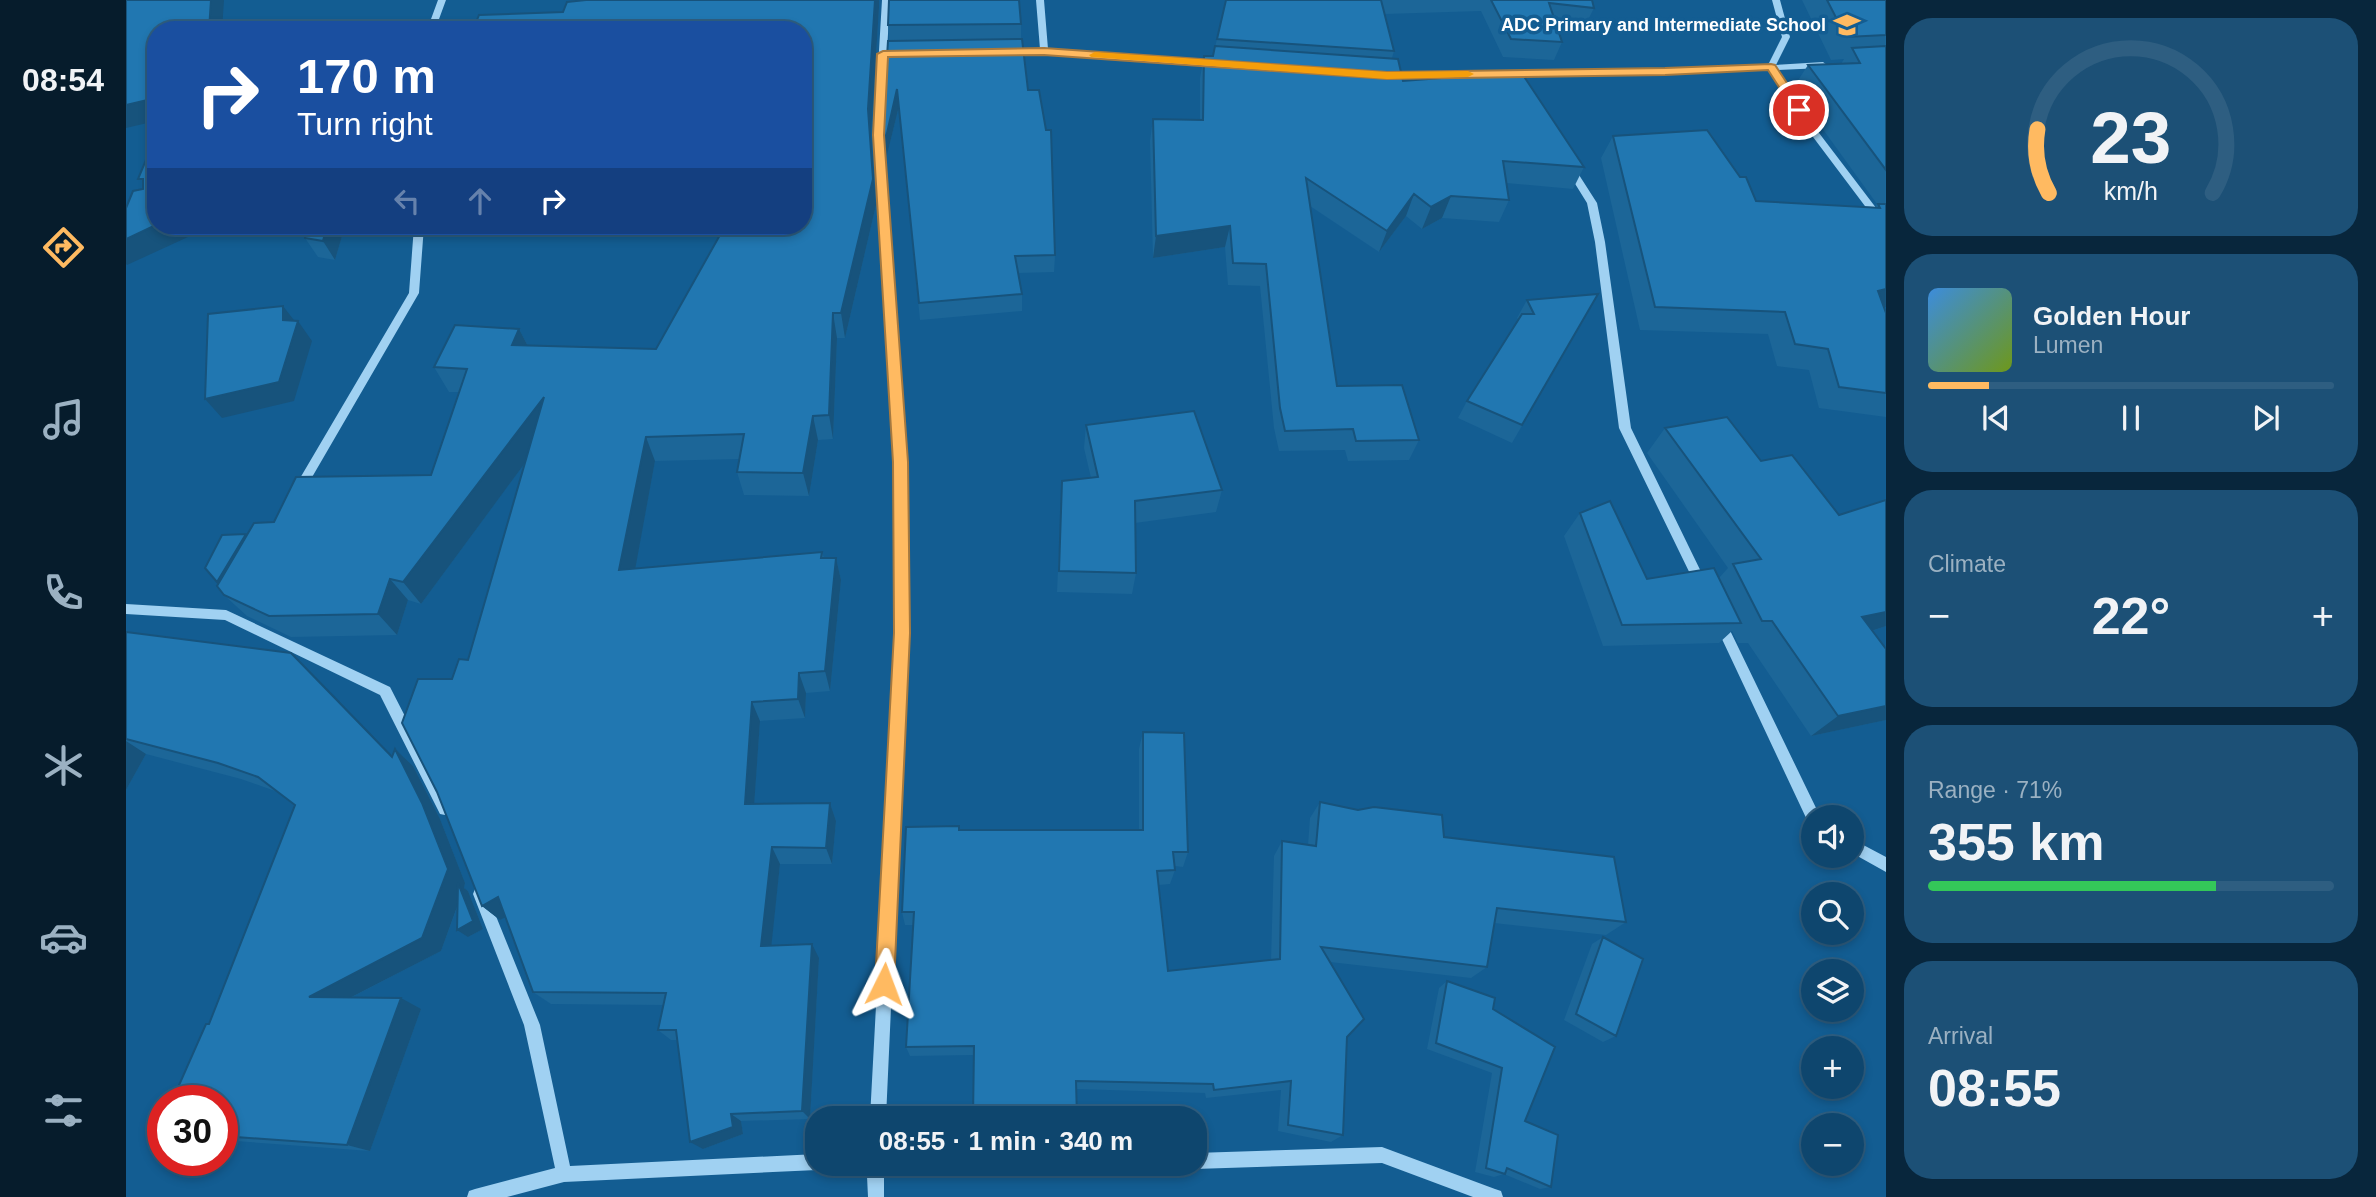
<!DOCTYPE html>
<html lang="en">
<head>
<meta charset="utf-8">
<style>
  body { margin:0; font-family:Helvetica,sans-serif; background:#1c5076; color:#f1f3f6; height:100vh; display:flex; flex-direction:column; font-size:26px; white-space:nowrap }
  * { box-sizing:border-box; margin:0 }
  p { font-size:23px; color:#9bb1c2 }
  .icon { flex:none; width:38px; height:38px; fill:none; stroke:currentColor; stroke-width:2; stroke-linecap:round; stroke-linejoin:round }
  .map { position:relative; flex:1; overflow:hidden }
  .sheet { display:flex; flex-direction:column; gap:18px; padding:18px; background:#08263c; width:490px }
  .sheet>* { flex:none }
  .hud { position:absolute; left:21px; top:21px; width:665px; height:214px; border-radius:28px; box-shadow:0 4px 10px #0003,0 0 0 2px #2e5e81; background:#1a4fa0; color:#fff; overflow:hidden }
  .tools { position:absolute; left:1675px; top:805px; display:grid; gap:14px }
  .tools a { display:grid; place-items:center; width:63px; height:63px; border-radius:50%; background:#0e466e; box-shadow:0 4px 10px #0003,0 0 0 2px #2e5e81; font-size:35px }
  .speed { position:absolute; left:21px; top:1085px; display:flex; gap:14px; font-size:35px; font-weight:700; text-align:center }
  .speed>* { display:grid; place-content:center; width:91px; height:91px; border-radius:50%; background:#0e466e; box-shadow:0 4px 10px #0003,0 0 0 2px #2e5e81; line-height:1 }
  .speed .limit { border:10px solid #d22; background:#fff; color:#111 }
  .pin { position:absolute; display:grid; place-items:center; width:60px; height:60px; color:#fff; margin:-30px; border:4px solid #fff; border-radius:50%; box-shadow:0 2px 7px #0007 }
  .me { position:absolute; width:77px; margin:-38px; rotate:3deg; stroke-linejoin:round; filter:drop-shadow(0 0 5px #0008) }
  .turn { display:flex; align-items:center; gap:24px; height:147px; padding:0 35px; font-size:32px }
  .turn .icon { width:91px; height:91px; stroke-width:2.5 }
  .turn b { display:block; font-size:49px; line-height:60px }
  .lanes { display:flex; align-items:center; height:66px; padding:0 35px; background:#0003; justify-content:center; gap:35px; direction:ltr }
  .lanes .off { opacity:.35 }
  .big { font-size:52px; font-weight:600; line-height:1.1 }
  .sheet .tile { flex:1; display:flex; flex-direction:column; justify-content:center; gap:10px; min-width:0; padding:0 24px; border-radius:28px; background:#1c5076 }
  .sheet .dial { align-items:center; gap:0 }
  .dial svg { height:182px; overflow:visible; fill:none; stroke:#2e5e81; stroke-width:7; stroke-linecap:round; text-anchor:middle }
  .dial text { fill:#f1f3f6; stroke:none }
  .song { display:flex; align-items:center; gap:21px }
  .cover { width:84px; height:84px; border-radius:10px; background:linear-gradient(135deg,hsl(210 70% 55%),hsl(80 70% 35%)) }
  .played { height:7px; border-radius:4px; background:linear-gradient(90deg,#ffba61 15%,#2e5e81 15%) }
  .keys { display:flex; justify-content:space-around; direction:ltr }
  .heat { display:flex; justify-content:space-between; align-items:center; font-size:38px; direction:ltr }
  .charge { height:10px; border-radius:5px; background:linear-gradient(90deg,#34c759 71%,#2e5e81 0) }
  .trip { position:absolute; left:679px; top:1106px; width:402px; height:70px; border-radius:28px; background:#0e466e; box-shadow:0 4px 10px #0003,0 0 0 2px #2e5e81; font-weight:600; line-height:70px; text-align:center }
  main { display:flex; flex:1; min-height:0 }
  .tabs { display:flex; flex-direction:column; width:126px; justify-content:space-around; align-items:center; background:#061c2c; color:#9bb1c2 }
  .tabs .icon { width:49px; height:49px }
  .tabs .selected { color:#ffba61 }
  .tabs b { font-size:32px; color:#f1f3f6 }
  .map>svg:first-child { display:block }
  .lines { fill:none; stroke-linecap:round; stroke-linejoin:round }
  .minor { fill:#a0d1f2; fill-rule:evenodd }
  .wall { fill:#1c6698 }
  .shaded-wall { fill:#17537c }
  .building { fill:#2177b1; stroke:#17537c; stroke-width:2 }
  .route { fill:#ffba61; stroke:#a6793f; stroke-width:2 }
  .slow { fill:#f59e0b }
  .labels { text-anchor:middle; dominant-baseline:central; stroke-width:7; stroke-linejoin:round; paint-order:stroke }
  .far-poi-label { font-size:18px; font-weight:bold; fill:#fff; stroke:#135d92; text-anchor:end }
</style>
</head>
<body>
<main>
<nav class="tabs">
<b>08:54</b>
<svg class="icon selected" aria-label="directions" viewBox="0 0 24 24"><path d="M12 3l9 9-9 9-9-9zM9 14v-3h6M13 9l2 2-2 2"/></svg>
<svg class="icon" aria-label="music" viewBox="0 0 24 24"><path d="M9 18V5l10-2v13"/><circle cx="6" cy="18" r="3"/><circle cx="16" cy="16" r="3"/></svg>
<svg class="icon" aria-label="phone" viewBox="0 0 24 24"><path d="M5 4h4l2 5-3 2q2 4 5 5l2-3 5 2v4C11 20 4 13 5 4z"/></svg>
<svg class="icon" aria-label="climate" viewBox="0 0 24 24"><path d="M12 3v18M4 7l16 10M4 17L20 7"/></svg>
<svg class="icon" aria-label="car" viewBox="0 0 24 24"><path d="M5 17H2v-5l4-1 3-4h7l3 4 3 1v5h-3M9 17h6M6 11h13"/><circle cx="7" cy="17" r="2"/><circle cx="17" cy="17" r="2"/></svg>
<svg class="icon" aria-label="filters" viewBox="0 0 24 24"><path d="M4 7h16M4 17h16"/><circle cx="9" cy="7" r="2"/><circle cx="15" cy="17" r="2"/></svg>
</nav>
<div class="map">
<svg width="1760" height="1197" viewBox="0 0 1760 1197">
  <rect width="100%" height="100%" fill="#135d92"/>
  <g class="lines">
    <path class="minor" d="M312,0H320L309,30H301Z
      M756,0H764L756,135L781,462L782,633L760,1118H744L770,633L769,462L748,135Z
      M910,0H918L922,49L1092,60L1096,63L1092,66L918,53L880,54V50H883L914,49Z
      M1646,0H1654L1664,37L1650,65L1697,62L1701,65L1697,68L1651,70L1690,129L1760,221V231L1757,230L1684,133L1643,70L1539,75L1260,78L1256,75L1260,72L1539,69L1642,65L1656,37Z
      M1443,163L1446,164L1471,203L1479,242L1505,428L1581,584L1579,588H1571L1493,428L1469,242L1461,203L1438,166Z
      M288,226H298L293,293L178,491H170L168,488L170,485L283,293Z
      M0,604L100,610L264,687L324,804L326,809L324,814L319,815L314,814L254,695L99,620L0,614Z
      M1594,617L1598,618L1692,812L1694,817H1687V824L1682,822L1588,622L1590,618Z
      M1726,839L1760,857V872L1726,853Z
      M354,887L359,889L414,1025L444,1166L691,1154V1164H698L697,1168L691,1170L438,1182L381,1197H341L343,1191L349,1189L429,1168L398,1025L347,894L349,889Z
      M1256,1147L1369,1189L1375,1191L1377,1197H1347L1256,1163L1069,1169L1063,1167L1062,1164H1069V1153Z
      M699,1164H1004L1002,1170L996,1172L758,1177V1197H742L741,1176L701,1170Z"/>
  </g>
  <path class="wall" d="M749,0H753V7L745,135L750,205L719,338H711L707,439L692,440L683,496L618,495L611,472L613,459L529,461L509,568L696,552L698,558H710L715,580L704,691L680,693L679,718L634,721L628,804L704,803L710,821L706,864H654L645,945L693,958L684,1119L615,1121L617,1134L577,1149L551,1040H545L532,1030L537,1005L425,1004L407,992L379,917L374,920L356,906L326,679L342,660L398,464L295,604L282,600L271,635L165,637L121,616L98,595L92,584L120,534L121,535L148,522L305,475L333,392H323L308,367L393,329L402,346L530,349L677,226Z
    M1100,0H1466L1468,8L1459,26L1429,23L1436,42L1428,60L1377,57L1355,11L1259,14L1268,51L1266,58L1277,81L1458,167L1447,189L1380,183L1383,200L1373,222L1316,218L1296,229L1280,216L1253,252L1184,206L1211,386L1293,440L1283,460L1222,461L1219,450L1153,451L1148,428L1134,286L1102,285L1099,247L1027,258L1024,141L1027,119L1074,120V78L1078,56H1087Z
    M1676,0H1760V307H1758L1760,313V417L1693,408L1683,370L1651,366L1642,334L1514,330L1475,158L1487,136L1630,201L1749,207L1751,204L1667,88L1682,65L1715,64L1718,59L1705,60Z
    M895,24V39L902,90L929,255L928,272L892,273L896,294V311L794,320L773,106L760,159L763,41L762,25Z
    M219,226L209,260L192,257L179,238Z
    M1472,294L1386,443L1332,418L1341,401L1393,320L1391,318L1401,300Z
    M960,425L1096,490L1090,512L1009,523L1010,573L1006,594L931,592L936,481L965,478L958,448Z
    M1539,428L1635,461L1713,515L1760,500V626L1746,631L1760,720L1685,736L1622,643H1612L1606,631L1593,643L1477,646L1438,536L1454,513L1521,579L1593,578L1602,568L1521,453Z
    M0,632L165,653L185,672L266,756L269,749L287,766L314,819L339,883L338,888L342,891L357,929L342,937L332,905L315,951L226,997L295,1009L244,1151L96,1140V1101L83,1024L169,805L152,792L115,779L20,754L0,790Z
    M1017,732L1062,852L1057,867L1049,866V870L1044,884L1033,885L1042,971L1145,960L1148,856L1156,841L1182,845L1184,818L1194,802L1318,837L1500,922L1480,935L1368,923L1361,967L1345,978L1204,962L1221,1037L1217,1135L1205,1142L1152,1131L1155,1090L1080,1098L1079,1093L950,1089L848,1055L784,1056L780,1047L787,925H779L776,912L1013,830V749Z
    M1477,937L1490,1036L1477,1042L1438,1020L1466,944Z
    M1321,981L1367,1009L1399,1121L1425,1187L1414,1189L1378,1174L1368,1177L1349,1172L1366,1073L1301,1049L1313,988Z"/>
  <path class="shaded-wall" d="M85,0H98L96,30H83Z
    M749,0H753V7L745,135L750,205L719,338L715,313L742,109Z
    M771,89L773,106L760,159L759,142Z
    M30,98V121L0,128V105Z
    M1288,194L1280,216L1253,252L1261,231Z
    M1325,196L1316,218L1296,229L1305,207Z
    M30,225V226H86L1,265L0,264V239Z
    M201,226H219L209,260L197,241Z
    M1104,226L1099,247L1027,258L1030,236Z
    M1760,289V307L1733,313L1752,291Z
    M157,306L171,324L172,321L186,341L168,401L96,418L79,399L157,320Z
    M707,313L711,338L707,439L703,415Z
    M393,329L406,354L386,345Z
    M418,397L430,421L295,604L277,582Z
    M687,416L692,440L683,496L677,473Z
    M520,437L529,461L505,592L493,570Z
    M120,534L131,546L103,594L91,582Z
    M710,558L715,580L704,691L699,671Z
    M264,579L282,600L271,635L252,614Z
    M1760,612V626L1742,632L1736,617Z
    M165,653L185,672L278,768L269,749L287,766L314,819L339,883L338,888L342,891L357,929L342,937L331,930L336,893L315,951L206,1007L183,997L266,757Z
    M673,673L680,693L679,718L672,699Z
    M626,702L634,721L627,821L619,804Z
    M1760,706V720L1685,736L1712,716Z
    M0,741L20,754L0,790Z
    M704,803L710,821L706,864L700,848Z
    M646,847L654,864L644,959L635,946Z
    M372,897L390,912L374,920L356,906Z
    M686,944L693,958L684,1119L676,1111Z
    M275,998L295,1009L244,1151L221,1145Z
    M605,1114L615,1121L617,1134L577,1149L564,1142Z"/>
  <path class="building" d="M0,0H85L83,30H30V98L0,105Z
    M460,0H749L742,109L747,179L715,313H707L703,415L687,416L677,473L611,472L618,434L520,437L493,570L696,552L695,558H710L699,671L673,673L672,699L626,702L619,804L704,803L700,848L646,847L635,946L686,944L676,1111L605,1114L607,1127L564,1142L550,1030H532L540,993L407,992L372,897L356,906L311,792L276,723L292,679H326L333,659L342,660L418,397L277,582L264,579L252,614L143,616L98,595L91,586L128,523L148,522L170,477L305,475L341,369L308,367L329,325L393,329L386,345L530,349L599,226H677V30H347L353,15L437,12L441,2Z
    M763,0H893L895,24L762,25Z
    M1100,0H1255L1268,51L1091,39Z
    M1365,0H1466L1468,8L1423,3L1436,42L1385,39Z
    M1701,0H1760V35L1720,37Z
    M896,39L902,90H913L920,130H925L929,255L889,256L896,294L793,303L771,89L759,142L757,118L762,41Z
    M1089,46L1272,59L1277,81L1395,72L1458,167L1377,161L1383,200L1325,196L1305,207L1288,194L1261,231L1180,178L1211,386L1276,385L1293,440L1230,441L1227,429L1159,431L1154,408L1140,264L1107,263L1104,226L1030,236L1027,119L1077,120L1078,56H1087Z
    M1760,46V170L1682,65L1734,63L1726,48Z
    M1581,130L1614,177H1620L1630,201L1754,208L1752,204H1760V289L1752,291L1760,313V393L1713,387L1702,349L1669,344L1659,312L1529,307L1487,136Z
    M30,136V225L0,239V208L7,191L17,189V179H12Z
    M180,226H201L197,241L179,238Z
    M1472,294L1396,425L1341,401L1396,314H1408L1401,300Z
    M157,306V320L172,321L153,382L79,399L82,314Z
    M1068,411L1096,490L1009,501L1010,573L933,571L936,481L972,477L960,425Z
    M1601,417L1635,461L1666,455L1713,515L1760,500V612L1736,617L1760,649V706L1712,716L1646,621H1636L1607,564L1635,559L1539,428Z
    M1484,501L1521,579L1588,568L1615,623L1496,625L1454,513Z
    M120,534L91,582L79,568L96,535Z
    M0,632L165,653L266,757L269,749L296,803L322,869L296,938L183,997L275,998L221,1145L96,1136V1101H46L80,1024H83L169,805L132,777L92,763L0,739Z
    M1017,732L1058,733L1062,852H1047L1049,870L1031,871L1042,971L1154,959L1156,841L1190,846L1194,802L1232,810L1248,807L1316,815L1318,837L1488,857L1500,922L1371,908L1361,967L1195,947L1238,1019L1221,1037L1217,1135L1162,1125L1165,1081L1088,1090L1087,1084L950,1081L951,1118H847L848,1046L780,1047L788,912H776L780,827L833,826V830H1017Z
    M332,883L347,921L331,930Z
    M1477,937L1517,959L1490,1036L1450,1014Z
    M1321,981L1369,998L1367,1009L1429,1047L1399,1121L1432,1135L1425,1187L1381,1168L1379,1174L1360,1168L1376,1068L1310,1043Z
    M37,1122V1131H33Z"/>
  <path class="route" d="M918,48L1261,72L1539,68L1645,64L1649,65L1679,110L1669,112L1642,70L1539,75L1261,79L918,55L762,57L758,135L782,462L784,633L768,984L765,990L758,993L752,990L749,984L768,633L767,462L747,135L751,54L757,51Z"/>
  <path class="slow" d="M969,52L1261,72L1342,71L1348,74L1342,77L1261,79L965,57L963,55Z"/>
  <defs>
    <g id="school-bare" transform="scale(2.1)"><path d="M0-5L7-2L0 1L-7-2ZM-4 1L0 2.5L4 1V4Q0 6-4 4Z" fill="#ffba61" stroke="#135d92" stroke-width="2.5" paint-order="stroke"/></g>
  </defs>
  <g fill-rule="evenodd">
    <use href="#school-bare" x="1721" y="25"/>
  </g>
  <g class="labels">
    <g class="far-poi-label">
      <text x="1700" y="25">ADC Primary and Intermediate School</text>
    </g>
  </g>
</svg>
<div class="tools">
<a><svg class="icon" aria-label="sound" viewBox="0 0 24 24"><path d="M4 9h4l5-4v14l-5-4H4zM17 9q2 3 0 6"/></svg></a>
<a><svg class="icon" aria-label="search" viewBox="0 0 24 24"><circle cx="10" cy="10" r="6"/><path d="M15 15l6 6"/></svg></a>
<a><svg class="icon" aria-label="layers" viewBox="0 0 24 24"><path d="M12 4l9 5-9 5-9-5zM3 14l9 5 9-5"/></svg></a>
<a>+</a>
<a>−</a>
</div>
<div class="speed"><div class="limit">30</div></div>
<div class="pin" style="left:1673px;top:110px;background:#d93025"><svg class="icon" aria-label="arrive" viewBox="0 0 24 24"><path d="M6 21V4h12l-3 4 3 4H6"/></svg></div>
<svg class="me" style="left:758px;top:984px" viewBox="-20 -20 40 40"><path d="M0-17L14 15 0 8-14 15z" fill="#ffba61" stroke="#fff" stroke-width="4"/></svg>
<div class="trip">08:55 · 1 min · 340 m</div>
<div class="hud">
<div class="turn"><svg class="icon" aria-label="right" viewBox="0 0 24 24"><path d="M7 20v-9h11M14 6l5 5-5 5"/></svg><div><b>170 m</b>Turn right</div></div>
<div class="lanes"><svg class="icon off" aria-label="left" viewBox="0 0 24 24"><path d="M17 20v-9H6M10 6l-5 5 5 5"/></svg><svg class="icon off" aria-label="ahead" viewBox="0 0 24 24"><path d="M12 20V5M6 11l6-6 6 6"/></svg><svg class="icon" aria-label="right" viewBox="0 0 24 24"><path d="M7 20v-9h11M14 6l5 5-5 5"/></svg></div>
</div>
</div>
<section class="sheet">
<div class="tile dial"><svg viewBox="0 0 100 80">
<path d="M14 69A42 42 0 1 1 86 69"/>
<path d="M14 69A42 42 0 0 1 9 41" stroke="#ffba61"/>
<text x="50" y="56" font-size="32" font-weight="700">23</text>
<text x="50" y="72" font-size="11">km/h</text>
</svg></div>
<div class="tile">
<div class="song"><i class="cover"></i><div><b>Golden Hour</b><p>Lumen</p></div></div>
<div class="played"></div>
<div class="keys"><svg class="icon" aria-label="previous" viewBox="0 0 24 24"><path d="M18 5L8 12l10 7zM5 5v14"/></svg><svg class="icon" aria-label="pause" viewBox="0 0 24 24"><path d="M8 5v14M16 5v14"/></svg><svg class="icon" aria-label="next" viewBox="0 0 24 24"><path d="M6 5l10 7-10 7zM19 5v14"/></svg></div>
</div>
<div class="tile"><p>Climate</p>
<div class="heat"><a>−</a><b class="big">22°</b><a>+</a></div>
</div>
<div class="tile"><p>Range · 71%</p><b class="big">355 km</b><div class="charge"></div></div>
<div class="tile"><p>Arrival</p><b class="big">08:55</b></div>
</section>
</main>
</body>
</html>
